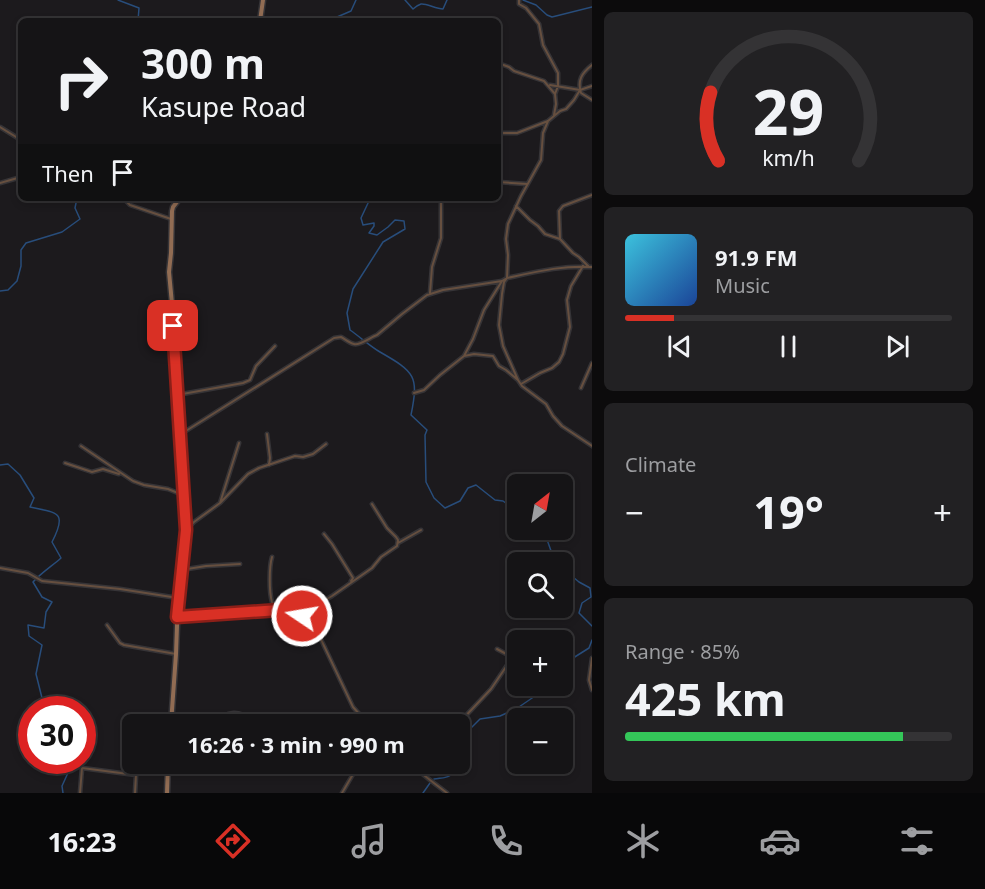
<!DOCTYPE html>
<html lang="en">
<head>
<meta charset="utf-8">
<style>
  body { margin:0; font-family:"Noto Sans",sans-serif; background:#222123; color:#f1f3f6; height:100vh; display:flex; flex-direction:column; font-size:22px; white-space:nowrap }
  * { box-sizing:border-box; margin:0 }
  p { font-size:20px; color:#9d9ea1 }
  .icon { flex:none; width:33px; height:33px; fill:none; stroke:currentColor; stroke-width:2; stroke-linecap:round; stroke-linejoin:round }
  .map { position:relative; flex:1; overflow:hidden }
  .side { display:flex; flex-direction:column; gap:12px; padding:12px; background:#0c0b0c; width:393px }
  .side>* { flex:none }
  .guide { position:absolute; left:18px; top:18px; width:483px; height:183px; border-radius:9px; box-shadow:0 3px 9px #0003,0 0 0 2px #343335; background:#151416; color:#f1f3f6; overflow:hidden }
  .needle { width:39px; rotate:31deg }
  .controls { position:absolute; left:507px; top:474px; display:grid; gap:12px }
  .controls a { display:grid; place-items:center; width:66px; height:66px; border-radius:9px; background:#151416; box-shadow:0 3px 9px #0003,0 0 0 2px #343335; font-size:30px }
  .speed { position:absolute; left:18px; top:696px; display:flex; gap:12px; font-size:30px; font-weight:700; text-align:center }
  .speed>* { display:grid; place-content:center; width:78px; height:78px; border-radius:50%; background:#151416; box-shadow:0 3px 9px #0003,0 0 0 2px #343335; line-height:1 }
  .speed .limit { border:9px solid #d22; background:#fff; color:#111 }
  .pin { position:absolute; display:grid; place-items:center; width:51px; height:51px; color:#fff; margin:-26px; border-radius:12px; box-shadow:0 3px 9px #0006 }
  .me { position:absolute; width:66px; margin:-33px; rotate:282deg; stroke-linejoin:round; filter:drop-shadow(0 0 4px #0008) }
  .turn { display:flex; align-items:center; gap:21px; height:126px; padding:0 24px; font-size:27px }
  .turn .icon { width:78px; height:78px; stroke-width:2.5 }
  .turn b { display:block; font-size:42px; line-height:51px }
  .then { display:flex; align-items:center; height:57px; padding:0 24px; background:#0003; gap:12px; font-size:22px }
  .big { font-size:45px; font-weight:700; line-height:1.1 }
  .side .widget { flex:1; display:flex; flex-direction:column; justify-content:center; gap:9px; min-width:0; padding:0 21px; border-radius:9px; background:#222123 }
  .side .dial { align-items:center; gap:0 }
  .dial svg { height:156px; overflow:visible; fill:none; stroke:#343335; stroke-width:7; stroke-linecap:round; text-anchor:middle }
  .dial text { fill:#f1f3f6; stroke:none }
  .song { display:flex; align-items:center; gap:18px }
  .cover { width:72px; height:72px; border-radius:9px; background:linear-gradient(135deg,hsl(190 70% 55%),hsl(220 70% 35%)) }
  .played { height:6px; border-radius:3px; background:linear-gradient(90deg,#d93025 15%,#343335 15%) }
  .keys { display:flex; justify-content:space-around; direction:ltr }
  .heat { display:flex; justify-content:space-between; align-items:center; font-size:33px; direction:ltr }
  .charge { height:9px; border-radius:4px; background:linear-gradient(90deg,#34c759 85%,#343335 0) }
  .trip { position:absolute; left:122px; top:714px; width:348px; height:60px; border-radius:9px; background:#151416; box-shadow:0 3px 9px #0003,0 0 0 2px #343335; font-weight:700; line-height:60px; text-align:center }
  .dock { display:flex; height:96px; justify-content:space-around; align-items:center; background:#080809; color:#9d9ea1 }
  .dock .icon { width:42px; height:42px }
  .dock .on { color:#d93025 }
  .dock b { font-size:27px; color:#f1f3f6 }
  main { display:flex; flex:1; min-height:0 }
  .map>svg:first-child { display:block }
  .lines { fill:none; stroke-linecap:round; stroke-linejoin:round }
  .stream { stroke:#284d7b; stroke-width:1.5 }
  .street-casing { stroke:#363437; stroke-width:5 }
  .secondary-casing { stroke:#363437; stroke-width:7 }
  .street { stroke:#664f3f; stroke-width:2 }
  .secondary { stroke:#916c53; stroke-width:4 }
  .route-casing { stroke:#8d1f18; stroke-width:15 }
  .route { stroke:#d93025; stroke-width:10 }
</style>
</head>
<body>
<main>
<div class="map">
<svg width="592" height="793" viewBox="0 0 592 793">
  <rect width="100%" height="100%" fill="#1c1a1d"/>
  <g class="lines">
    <path class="stream" d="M118,0L139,8L138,21
      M405,0L413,9C415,7 418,5 421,4C426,3 436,9 443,9L447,0
      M523,0L536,5L547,15L552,17L592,7
      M339,21L337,17L351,11L356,0
      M367,198L369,201L361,218L363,225L374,223V226L369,233L377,235L388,227L395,220L404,221L405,229L383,242L353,289L347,313L350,330C360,337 370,346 380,352C415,372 419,376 411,415L427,430L425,435L426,482L434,498L445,508L460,501L468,488L476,485L495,500L503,501L518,512
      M0,291L8,290L17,281L21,266V250L26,243L62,232L80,219L75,208L77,198
      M0,465L8,464L20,475L34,498L30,507C57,513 68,511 52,542L61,558C52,566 41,573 33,582L42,597L52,602L46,612L44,628L28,625L29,636L42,645L36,674L45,710
      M541,530L545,534L555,562
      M562,568L579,582L590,588L591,597L582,603L579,613L592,626
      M562,665L589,648L592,640
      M459,740L480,719L500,716L516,709L538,694L550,690L553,686
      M434,779C447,777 453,779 455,764
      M63,793L62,786L72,764L70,760
      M423,793L430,783"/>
    <g class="street-casing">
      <path id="street" d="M519,0V4L526,8L539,24L543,45L558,73V86L555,94L556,104L554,115
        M498,63L509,67L514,71L544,81L555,94
        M592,65C582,73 577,80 581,93L592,100
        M550,85L580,90
        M0,127L21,140
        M498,133H517L548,121L560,111L566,109L574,100L580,90L592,86
        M498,182L527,184
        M0,183L21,177
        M123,198L130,205L171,219
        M516,206L530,220L538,226L545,234L560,239L573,253L579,257L588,266
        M560,239L559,211L563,206L592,195
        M430,293L432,267L441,238V198
        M464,356L473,339L484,310L502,281
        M518,380L503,346L499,325L502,294L504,282L507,278L508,255L506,239L508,224L521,196L541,160L543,133L548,121
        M521,384L540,373L552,368L559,362L563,354L570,327L567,300L571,286L583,266
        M581,388L592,363
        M414,393L424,390L440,375L464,356L474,354L493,356L499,366L506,370L518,380L522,386L546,404L553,416L562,426L592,446
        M177,395L243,383L250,380L256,366L275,346
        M181,434L334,338L341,337C345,339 349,343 354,344C359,346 371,337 377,335L402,314L427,295L443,290L502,281L507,278C535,272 563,265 592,267
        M267,434L270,458L269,465
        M81,446L133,481L144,485L168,489L183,495
        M65,463L92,472L103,469L119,474
        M220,503L248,474L259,468L295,456L303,457L313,454L326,444
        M186,530L194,522L220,503L239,443
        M324,534L332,544L353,578L351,581
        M398,543L421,530
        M272,557C269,567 269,592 272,602C274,607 275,607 279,610
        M0,568L28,573L42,581L120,589L178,598
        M181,570L206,566L240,564
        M298,615L307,613L312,608L332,596L372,568L381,557L397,546L398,540L396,537L387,528L372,504
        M177,617L279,610C297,613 306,617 317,631L353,707L368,724
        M107,625L120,643L124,645L176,654
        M592,658L589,680L592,690
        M207,724C231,711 236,708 260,724
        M344,724L358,714
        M458,724L491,689L510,661V656L497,649
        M410,764L430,780L447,793
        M80,793L82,768L136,775L135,793
        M342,793L359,764"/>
    </g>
    <g class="secondary-casing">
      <path id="secondary" d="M260,21L263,0
        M171,724L176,654L178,598L184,552L186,530L172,304L169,272L171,253L172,211L173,207L180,198
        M167,793L168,764"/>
    </g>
    <use href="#street" class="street"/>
    <use href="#secondary" class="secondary"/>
  </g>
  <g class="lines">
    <g class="route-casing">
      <path id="route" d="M173,326L186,530L177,617L279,610L292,612L302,616"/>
    </g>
    <use href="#route" class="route"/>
  </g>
</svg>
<div class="controls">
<a><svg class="needle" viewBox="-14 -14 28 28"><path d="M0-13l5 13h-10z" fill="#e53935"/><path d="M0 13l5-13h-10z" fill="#9d9ea1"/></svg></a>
<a><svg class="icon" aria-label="search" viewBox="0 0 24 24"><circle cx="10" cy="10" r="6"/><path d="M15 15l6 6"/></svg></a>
<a>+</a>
<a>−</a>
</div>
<div class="speed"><div class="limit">30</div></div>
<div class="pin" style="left:173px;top:326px;background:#d93025"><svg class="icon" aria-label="arrive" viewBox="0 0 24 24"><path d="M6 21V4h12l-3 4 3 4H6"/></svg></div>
<svg class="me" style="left:302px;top:616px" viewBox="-20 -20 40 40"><circle r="17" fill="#d93025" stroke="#fff" stroke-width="3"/><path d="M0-11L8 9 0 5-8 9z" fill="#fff"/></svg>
<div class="trip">16:26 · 3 min · 990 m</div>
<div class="guide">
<div class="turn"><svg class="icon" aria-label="right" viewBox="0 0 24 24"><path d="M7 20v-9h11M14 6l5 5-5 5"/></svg><div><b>300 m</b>Kasupe Road</div></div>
<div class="then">Then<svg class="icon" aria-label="arrive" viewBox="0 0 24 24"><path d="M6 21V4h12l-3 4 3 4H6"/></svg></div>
</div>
</div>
<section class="side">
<div class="widget dial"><svg viewBox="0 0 100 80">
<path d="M14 69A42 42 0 1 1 86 69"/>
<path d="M14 69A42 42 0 0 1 10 34" stroke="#d93025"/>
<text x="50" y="56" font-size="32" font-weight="700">29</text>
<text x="50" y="72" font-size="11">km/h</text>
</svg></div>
<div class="widget">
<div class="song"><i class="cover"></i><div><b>91.9 FM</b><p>Music</p></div></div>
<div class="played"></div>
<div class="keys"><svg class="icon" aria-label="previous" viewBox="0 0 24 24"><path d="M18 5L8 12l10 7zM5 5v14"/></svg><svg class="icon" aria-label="pause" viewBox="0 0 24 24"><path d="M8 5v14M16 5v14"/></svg><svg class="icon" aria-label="next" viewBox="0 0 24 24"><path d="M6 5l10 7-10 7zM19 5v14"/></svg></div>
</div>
<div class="widget"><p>Climate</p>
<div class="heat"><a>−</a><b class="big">19°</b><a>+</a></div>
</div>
<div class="widget"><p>Range · 85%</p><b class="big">425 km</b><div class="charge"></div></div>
</section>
</main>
<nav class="dock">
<b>16:23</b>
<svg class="icon on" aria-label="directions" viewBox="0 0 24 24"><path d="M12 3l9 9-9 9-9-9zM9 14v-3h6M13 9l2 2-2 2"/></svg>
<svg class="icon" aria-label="music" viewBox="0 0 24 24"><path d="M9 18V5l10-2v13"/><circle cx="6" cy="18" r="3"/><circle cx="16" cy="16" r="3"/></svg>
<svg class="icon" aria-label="phone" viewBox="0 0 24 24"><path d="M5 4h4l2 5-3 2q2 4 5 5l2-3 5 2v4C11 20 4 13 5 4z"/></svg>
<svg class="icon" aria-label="climate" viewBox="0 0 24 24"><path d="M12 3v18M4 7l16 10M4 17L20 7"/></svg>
<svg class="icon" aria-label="car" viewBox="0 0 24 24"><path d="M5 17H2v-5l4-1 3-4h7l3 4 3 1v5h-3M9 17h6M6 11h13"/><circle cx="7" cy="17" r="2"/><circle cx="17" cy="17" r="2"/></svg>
<svg class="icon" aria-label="filters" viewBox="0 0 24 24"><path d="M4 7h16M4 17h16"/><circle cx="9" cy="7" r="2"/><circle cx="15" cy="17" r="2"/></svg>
</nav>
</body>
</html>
